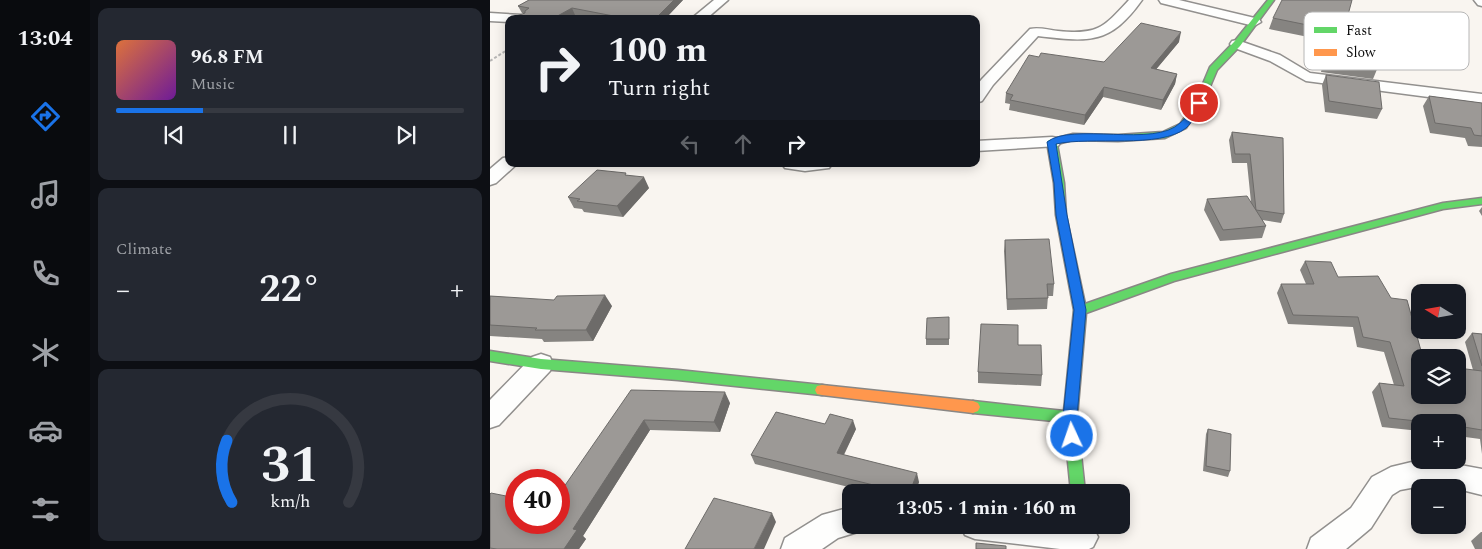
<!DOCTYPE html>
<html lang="en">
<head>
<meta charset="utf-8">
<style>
  body { margin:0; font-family:Spectral,serif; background:#242831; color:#f1f3f6; height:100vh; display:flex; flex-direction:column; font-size:19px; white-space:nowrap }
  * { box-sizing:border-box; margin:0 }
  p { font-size:16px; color:#9ea1a6 }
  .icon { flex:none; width:28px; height:28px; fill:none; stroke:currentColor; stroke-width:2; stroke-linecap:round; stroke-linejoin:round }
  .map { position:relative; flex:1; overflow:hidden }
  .drawer { display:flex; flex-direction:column; gap:8px; padding:8px; background:#0d0f14; width:400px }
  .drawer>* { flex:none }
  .banner { position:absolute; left:15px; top:15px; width:475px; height:152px; border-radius:10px; box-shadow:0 2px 12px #0003; background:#171b24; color:#f1f3f6; overflow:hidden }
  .needle { width:32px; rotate:281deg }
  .tools { position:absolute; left:921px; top:284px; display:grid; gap:10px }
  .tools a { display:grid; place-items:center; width:55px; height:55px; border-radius:10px; background:#171b24; box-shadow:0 2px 12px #0003; font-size:25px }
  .speed { position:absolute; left:15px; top:469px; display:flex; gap:10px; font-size:25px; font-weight:700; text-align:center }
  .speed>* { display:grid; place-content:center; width:65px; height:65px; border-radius:50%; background:#171b24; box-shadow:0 2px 12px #0003; line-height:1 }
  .speed .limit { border:8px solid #d22; background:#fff; color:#111 }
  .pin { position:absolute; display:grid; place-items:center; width:42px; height:42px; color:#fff; margin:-21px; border:2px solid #fff; border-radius:50%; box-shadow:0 1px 5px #0007 }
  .me { position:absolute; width:55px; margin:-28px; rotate:357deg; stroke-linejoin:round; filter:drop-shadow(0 0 4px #0008) }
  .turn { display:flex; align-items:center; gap:18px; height:105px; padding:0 20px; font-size:22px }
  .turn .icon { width:65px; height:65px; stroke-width:2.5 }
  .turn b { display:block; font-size:35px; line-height:42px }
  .lanes { display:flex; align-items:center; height:48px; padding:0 20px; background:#0003; justify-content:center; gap:25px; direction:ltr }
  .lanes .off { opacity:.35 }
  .big { font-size:38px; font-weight:700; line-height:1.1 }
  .drawer .widget { flex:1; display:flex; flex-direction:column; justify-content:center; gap:8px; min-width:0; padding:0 18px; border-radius:10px; background:#242831 }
  .drawer .dial { align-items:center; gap:0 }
  .dial svg { height:130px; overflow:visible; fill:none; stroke:#363941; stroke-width:7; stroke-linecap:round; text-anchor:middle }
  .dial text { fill:#f1f3f6; stroke:none }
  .song { display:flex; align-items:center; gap:15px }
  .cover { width:60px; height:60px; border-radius:8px; background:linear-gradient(135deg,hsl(20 70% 55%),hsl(280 70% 35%)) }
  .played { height:5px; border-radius:2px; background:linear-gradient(90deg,#1a73e8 25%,#363941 25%) }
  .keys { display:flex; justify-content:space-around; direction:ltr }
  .heat { display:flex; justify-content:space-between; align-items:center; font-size:28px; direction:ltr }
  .trip { position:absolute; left:352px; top:484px; width:288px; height:50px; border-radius:10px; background:#171b24; box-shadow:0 2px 12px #0003; font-weight:700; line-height:50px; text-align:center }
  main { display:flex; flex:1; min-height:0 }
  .menu { display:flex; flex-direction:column; width:90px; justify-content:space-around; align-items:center; background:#090b0e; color:#9ea1a6 }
  .menu .icon { width:35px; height:35px }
  .menu .on { color:#1a73e8 }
  .menu b { font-size:22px; color:#f1f3f6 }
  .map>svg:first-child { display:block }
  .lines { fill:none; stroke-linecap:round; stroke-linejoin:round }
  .street-casing { stroke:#92908e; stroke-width:3 }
  .fast-casing { stroke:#898785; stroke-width:3 }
  .slow-casing { stroke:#898785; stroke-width:3 }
  .path { stroke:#b7b6b5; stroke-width:2; stroke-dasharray:3 2; stroke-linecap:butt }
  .street { fill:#fefefd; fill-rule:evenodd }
  .fast { fill:#63d668; fill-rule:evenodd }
  .slow { fill:#ff974d; fill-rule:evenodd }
  .wall { fill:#868481 }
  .shaded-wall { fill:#6d6b69 }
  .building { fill:#9c9996; stroke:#6d6b69 }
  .route { fill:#1a73e8; stroke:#114b97 }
  .key { fill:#fff; stroke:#b6b6b6; stroke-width:1 }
  .key-label { font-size:14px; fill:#0b0b0b }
</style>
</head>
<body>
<main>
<nav class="menu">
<b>13:04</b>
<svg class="icon on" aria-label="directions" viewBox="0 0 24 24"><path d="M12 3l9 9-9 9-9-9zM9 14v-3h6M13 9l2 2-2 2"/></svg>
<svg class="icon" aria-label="music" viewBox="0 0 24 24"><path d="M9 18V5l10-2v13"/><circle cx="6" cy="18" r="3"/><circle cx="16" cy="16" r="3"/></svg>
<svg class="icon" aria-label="phone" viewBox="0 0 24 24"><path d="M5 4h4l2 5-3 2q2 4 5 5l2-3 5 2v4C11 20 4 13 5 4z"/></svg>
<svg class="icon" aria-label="climate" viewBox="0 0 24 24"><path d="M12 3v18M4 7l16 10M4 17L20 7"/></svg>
<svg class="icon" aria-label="car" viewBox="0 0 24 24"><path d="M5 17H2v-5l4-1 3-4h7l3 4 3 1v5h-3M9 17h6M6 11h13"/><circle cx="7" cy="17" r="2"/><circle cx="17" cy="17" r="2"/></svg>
<svg class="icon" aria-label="filters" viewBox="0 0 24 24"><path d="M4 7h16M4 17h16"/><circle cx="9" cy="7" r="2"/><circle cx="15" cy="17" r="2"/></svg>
</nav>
<section class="drawer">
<div class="widget">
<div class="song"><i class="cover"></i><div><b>96.8 FM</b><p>Music</p></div></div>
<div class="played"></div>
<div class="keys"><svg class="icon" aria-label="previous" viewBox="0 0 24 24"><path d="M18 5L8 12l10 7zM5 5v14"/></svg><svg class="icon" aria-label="pause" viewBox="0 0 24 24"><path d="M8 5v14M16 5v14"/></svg><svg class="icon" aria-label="next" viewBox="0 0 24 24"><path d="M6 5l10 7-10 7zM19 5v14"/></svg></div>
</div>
<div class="widget"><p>Climate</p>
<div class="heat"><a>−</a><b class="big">22°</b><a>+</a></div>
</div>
<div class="widget dial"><svg viewBox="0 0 100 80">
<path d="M14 69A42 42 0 1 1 86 69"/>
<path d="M14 69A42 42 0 0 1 11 31" stroke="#1a73e8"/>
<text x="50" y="56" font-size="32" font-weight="700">31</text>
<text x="50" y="72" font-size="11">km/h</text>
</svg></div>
</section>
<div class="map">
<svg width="992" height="549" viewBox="0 0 992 549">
  <rect width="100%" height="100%" fill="#f9f5f0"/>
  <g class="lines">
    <g class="street-casing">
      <path id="street" d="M224,0H238L216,19H201Z
        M639,0H652C620,45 599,42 548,36L503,85L492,101L486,103V86L492,79L540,29C549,27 559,30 568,31C608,35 613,28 639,0Z
        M669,0H689L769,19L771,22L764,26L671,3Z
        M984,0H992V6L988,5Z
        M0,13L31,15L37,19H19V22L0,21Z
        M747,40L790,55L820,73L992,94V104L816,81L780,61L742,47L740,44L742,41Z
        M562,137L568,138L571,142L568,146L486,151V141Z
        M19,157V164H27L6,183L0,185V169L13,158Z
        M292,164H342L339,168L315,171L295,168Z
        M51,354L60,357L63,364L60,371L9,425L0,428V400L42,357Z
        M926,461L954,462L992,469V495L968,489V488L926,487L910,490L902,495L881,528L856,549H817L821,538L861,508L882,477L901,467Z
        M361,507V525H374L371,531L348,538L332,549H291L295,538L332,515Z
        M470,525H599L603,527L608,537L603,547L599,549H570L485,539L475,535Z"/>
    </g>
    <g class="fast-casing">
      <path id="fast" d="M778,0H784L750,46L727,70L713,103L696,128L675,138L628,141L583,140L567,144L574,183L576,215L595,304L681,274L953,203L992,198V204L953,209L684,281L596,313L587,417L595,492H581L574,422L483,413L478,411L476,407L478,403L483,401L574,411L584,310L566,215L564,183L557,142L559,140L583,134L628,135L673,132L690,124L705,103L720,67L744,42Z
        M0,351L51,359L188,370L332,385L337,386L339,390L337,394L332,395L188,380L51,369L0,361Z"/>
    </g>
    <g class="slow-casing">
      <path id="slow" d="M332,385L483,401L488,403L490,407L488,411L483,413L332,395L327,394L325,390L327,386Z"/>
    </g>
    <path class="path" d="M0,61L17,50"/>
    <use href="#street" class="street"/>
    <use href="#fast" class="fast"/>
    <use href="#slow" class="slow"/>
  </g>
  <path class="wall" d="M39,0H193L175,19H106L85,15L78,19H22L21,18L35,13H32L28,6Z
    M783,18L855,26L888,67L883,79L831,72L838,41L779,29Z
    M689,42L666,69L687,74L685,84L671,110L613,97L594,125L519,110L520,104L515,103L516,93L549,57L614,62Z
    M836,75L892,109L887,119L835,112L832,85Z
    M939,96L992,103V147L978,146L975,138L940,133L933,106Z
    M742,132L793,138L794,214L791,223L772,220L776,226L772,238L730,241L714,210L717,199L761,202L757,163H742L739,140Z
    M137,175L159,188L133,217L94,212L92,209L84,208L78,197Z
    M992,207V216L989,211Z
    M515,240L564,284L563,296H558L557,309L517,310L514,251Z
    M815,261L848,277L888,276L930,395L983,370L975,342L982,333L992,334V454L990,439L968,436V422H930V431L892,427L882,392L889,383L904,385L894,352L867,347L863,327L798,324L787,293L791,284H816L810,270Z
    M0,296L122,306L103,341L54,342L52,339L0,336Z
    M459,317V345H436V339Z
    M528,345L552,375L551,386L488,383V372Z
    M141,390L240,403L230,432L160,430L93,536L96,539L89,549H0V494L69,522Z
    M335,424L366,429L354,455L429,482L425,492H379L265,464L261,455Z
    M718,429L740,471L738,477L713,471L716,434Z
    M991,532H992V549H985L981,541Z"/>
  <path class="shaded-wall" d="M184,0H193L175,19H165Z
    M82,8L85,15L78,19H62Z
    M691,32L689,42L659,78L661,68Z
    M687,74L685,84L671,110L673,100Z
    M614,87L613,97L594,125L595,115Z
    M154,177L159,188L133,217L127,206Z
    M115,295L122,306L103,341L96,330Z
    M235,392L240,403L230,432L224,422Z
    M154,420L160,430L93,536L96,539L89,549H74L83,529Z
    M363,420L366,429L350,462L347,453Z
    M427,473L429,482L425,492H420Z
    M282,513L286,522L274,549H264Z"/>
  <path class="building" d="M39,0H184L165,19H139L82,8L62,19L21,18L35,13V11L39,8L28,6Z
    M792,0H862L855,26L884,32L888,67L836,61L842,30L783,18Z
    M651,23L691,32L661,68L687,74L673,100L614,87L595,115L520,100L523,95L516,93L539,55L549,57L551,53L614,62Z
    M836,75L889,82L892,109L839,101Z
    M939,96L992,103V136L984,135L981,128L945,123Z
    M742,132L793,138L794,214L766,210L760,154H745Z
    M107,170L136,173L135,175L154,177L127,206L87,201L90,199L78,197Z
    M757,196L776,226L733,230L717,199Z
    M559,239L564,284H557L558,298L517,299L515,240Z
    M815,261L841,262L848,277L888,276L901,298L917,300L933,358H930V395H968V368L992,371V430L968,426V422H936L899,418L889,383L914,386L900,342L873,337L868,317L803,315L791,284H824Z
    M115,295L96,330H45L47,328L0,325V296L64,300L67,296Z
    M459,317V339H436L437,318Z
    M491,324L528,325V345H551L552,375L488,372Z
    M982,333L992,334V366Z
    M141,390L235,392L224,422L154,420L83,529L87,530L74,549H7L0,548V494L1,493L26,498V522H69V494Z
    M286,412L335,424L340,414L363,420L347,453L427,473L420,492H412L261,455Z
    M718,429L741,434L740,471L716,466Z
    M224,498L282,513L264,549H195Z
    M486,543L516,546V549H486Z"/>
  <path class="route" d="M706,101L713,103C708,110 703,122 696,128C670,149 601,136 566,144L577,215L596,310L587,417L589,436L587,441L582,442L577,441L573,417L584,310L566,215L564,183L557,142C582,122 665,148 690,123C697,118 701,108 706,101Z"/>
  <rect x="814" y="12" width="165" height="58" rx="8" class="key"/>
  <rect x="824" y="27" width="23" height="6" fill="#63d668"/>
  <rect x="824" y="49" width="23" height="7" fill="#ff974d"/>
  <g class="key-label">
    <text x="856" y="35">Fast</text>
    <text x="856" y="57">Slow</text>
  </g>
</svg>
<div class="tools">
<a><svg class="needle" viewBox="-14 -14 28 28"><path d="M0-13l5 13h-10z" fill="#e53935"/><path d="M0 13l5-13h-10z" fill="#9ea1a6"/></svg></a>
<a><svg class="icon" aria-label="layers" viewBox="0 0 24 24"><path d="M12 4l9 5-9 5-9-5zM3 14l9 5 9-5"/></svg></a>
<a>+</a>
<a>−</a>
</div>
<div class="speed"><div class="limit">40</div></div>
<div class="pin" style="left:709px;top:103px;background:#d93025"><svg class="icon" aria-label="arrive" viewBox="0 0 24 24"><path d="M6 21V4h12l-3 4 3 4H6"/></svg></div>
<svg class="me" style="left:582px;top:436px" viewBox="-20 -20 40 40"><circle r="17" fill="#1a73e8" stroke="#fff" stroke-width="3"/><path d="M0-11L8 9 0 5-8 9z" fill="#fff"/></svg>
<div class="trip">13:05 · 1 min · 160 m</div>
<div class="banner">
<div class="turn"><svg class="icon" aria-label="right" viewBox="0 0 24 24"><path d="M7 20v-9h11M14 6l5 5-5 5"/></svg><div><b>100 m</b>Turn right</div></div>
<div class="lanes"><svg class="icon off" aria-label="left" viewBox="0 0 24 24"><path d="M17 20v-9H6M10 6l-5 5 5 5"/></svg><svg class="icon off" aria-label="ahead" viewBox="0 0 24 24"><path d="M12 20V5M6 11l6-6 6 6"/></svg><svg class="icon" aria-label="right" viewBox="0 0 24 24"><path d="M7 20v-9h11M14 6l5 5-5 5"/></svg></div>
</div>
</div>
</main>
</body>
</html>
